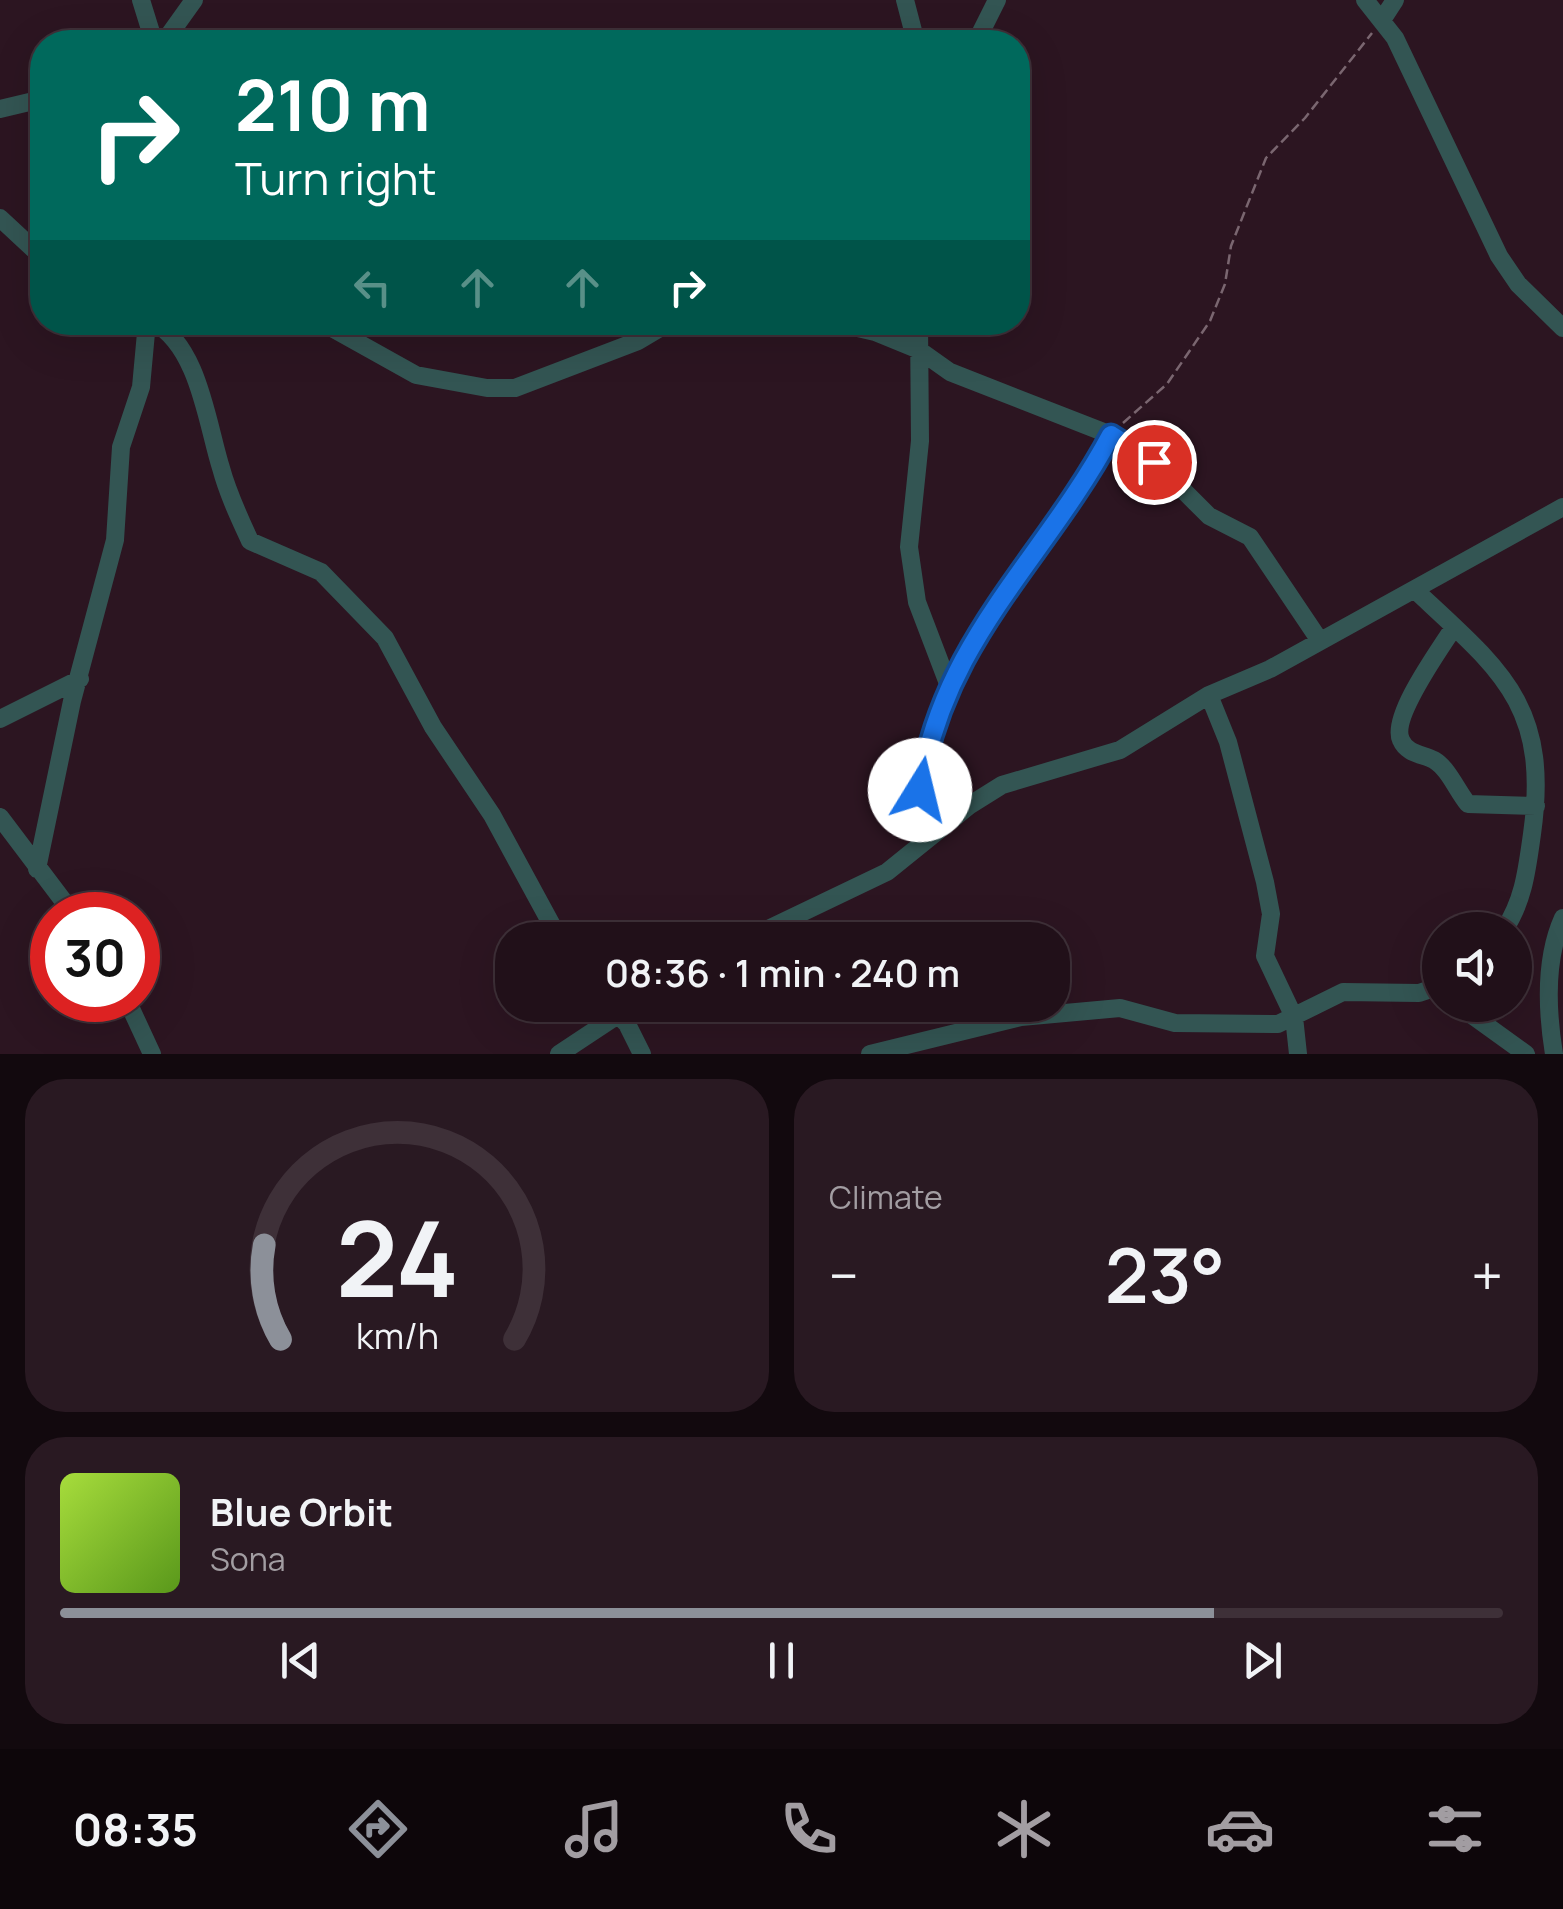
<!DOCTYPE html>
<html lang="en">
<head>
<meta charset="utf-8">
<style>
  body { margin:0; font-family:Manrope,sans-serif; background:#291922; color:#f1f3f6; height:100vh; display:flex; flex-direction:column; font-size:38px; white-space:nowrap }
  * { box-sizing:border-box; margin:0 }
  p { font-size:32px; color:#a29da2 }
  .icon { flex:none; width:55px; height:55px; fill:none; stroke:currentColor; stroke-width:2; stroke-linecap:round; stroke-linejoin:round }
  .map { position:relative; height:1054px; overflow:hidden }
  .drawer { display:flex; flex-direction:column; gap:25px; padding:25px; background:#12090e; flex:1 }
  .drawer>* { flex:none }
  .guide { position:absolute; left:30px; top:30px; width:1000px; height:305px; border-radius:40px; box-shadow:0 10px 40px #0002,0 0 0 2px #3e3038; background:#00695c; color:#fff; overflow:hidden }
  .fabs { position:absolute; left:1422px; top:912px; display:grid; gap:20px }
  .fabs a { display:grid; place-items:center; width:110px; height:110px; border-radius:50%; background:#211019; box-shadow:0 10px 40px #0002,0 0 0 2px #3e3038; font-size:50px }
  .speed { position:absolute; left:30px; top:892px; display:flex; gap:20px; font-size:50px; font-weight:700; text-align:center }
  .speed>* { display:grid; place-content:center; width:130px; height:130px; border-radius:50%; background:#211019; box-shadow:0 10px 40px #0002,0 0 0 2px #3e3038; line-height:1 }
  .speed .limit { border:15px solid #d22; background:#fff; color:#111 }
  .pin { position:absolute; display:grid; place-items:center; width:85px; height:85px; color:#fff; margin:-42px; border:5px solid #fff; border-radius:50%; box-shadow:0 2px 10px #0007 }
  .me { position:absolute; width:110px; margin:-55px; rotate:9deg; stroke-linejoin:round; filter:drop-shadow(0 0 8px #0008) }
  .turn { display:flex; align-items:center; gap:35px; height:210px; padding:0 40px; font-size:45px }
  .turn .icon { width:130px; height:130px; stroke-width:2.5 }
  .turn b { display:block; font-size:70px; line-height:85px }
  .lanes { display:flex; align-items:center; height:95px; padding:0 40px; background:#0003; justify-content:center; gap:50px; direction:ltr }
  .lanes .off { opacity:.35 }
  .big { font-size:75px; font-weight:600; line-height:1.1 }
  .drawer .tile { flex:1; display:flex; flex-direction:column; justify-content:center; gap:15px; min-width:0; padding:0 35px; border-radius:40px; background:#291922 }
  .drawer .dial { align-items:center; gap:0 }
  .dial svg { height:260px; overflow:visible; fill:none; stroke:#3e3038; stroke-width:7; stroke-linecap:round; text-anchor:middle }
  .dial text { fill:#f1f3f6; stroke:none }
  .song { display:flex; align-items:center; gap:30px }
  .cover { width:120px; height:120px; border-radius:15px; background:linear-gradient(135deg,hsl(80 70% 55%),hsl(90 70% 35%)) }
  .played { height:10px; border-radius:5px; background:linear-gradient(90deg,#8c9099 80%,#3e3038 80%) }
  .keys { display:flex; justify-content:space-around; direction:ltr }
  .heat { display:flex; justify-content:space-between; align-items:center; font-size:55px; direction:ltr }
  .drawer .tiles { flex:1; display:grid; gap:25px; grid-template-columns:1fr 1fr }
  .tile:last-child { grid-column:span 2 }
  .trip { position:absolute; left:495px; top:922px; width:575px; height:100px; border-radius:40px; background:#211019; box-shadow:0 10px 40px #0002,0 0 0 2px #3e3038; font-weight:600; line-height:100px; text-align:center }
  .tabs { display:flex; height:160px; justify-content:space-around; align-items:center; background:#0d060a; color:#a29da2 }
  .tabs .icon { width:70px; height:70px }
  .tabs .on { color:#8c9099 }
  .tabs b { font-size:45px; color:#f1f3f6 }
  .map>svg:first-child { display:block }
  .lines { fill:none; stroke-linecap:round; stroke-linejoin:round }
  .path { stroke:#7a6670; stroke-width:2.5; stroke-dasharray:10 5; stroke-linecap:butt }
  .minor { stroke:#335553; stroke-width:18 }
  .route-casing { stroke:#114b97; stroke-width:25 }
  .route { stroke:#1a73e8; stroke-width:18 }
</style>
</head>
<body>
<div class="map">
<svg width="1563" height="1054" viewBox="0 0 1563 1054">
  <rect width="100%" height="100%" fill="#2c1521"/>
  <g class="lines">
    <path class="path" d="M1123,423L1167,384L1210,321L1225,284L1231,246L1266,158L1305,118L1372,33"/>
    <path class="minor" d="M141,0L154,42
      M905,0L916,42
      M1365,0L1395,38L1499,256L1518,284L1563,328
      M1382,20L1395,0
      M164,42L194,0
      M976,42L997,0
      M0,109L42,99
      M0,218L42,257
      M153,322C199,346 207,424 221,468C228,494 239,517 250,541L321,572L385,638L433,727L492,815L560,940
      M321,322L416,375L487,388H515L638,341L670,322
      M753,322L849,326L875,332L919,350L950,372L1111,435L1155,462L1209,516L1250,537L1320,641
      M919,322L920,441L909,547L917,602L949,686
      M1416,591C1502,671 1550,706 1532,834C1527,869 1524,900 1504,930
      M1454,627C1441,648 1390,717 1401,740C1407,754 1422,754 1434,760C1449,769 1457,791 1468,804L1536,806
      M1209,695L1228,742L1265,882L1271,914L1265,956L1294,1017L1298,1054
      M0,719L80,679
      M0,817L74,915
      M926,838C901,675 1041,565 1111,435
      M37,869L72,701L115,540L121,447L141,387L147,322
      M745,940L887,872L970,805L1002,785L1120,750L1209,695L1270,669L1563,507
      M127,1000L152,1054
      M608,1005L627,1024L642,1054
      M1458,1005L1526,1054
      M559,1054L633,1005
      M870,1054L1021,1017L1120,1008L1175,1023L1278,1024L1343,992L1419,993L1440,986
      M1554,1054C1547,1011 1545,958 1563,918"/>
  </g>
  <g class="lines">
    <g class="route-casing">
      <path id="route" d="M920,790C942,640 1044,560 1111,435L1154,462"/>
    </g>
    <use href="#route" class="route"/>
  </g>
</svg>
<div class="fabs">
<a><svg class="icon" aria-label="sound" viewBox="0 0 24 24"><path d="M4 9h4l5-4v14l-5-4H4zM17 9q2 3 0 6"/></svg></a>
</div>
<div class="speed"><div class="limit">30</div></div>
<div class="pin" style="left:1154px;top:462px;background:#d93025"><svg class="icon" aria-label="arrive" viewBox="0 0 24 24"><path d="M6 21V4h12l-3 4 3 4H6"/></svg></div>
<svg class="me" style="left:920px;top:790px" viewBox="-20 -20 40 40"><circle r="19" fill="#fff"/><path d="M0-13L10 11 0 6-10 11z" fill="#1a73e8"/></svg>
<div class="trip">08:36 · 1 min · 240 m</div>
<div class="guide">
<div class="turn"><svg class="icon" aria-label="right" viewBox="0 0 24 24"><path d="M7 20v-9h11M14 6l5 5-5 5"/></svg><div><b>210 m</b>Turn right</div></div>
<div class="lanes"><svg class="icon off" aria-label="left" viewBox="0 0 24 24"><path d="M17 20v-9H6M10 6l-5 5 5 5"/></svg><svg class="icon off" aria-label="ahead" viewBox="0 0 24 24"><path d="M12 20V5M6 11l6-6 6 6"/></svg><svg class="icon off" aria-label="ahead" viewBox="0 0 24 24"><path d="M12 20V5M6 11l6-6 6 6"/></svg><svg class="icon" aria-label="right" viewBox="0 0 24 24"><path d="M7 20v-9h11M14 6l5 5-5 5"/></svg></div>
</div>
</div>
<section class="drawer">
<div class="tiles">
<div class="tile dial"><svg viewBox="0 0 100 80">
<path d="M14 69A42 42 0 1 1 86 69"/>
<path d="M14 69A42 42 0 0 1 9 40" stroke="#8c9099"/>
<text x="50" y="56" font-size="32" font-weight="700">24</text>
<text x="50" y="72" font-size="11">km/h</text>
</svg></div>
<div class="tile"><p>Climate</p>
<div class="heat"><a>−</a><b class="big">23°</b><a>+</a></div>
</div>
<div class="tile">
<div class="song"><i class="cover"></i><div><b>Blue Orbit</b><p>Sona</p></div></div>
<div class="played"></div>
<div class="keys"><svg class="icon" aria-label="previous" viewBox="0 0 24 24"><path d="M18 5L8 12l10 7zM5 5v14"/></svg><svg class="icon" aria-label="pause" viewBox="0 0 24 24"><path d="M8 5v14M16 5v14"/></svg><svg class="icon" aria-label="next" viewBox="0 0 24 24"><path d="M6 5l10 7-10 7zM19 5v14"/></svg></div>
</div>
</div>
</section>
<nav class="tabs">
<b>08:35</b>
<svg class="icon on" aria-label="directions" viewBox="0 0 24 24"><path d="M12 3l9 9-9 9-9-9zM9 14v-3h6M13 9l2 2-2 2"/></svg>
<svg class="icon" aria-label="music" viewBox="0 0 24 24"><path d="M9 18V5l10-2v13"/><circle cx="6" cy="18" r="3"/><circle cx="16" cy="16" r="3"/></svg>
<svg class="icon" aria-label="phone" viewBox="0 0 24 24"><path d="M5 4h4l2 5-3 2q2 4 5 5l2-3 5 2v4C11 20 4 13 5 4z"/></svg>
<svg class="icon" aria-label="climate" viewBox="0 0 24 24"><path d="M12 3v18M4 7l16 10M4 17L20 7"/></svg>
<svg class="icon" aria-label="car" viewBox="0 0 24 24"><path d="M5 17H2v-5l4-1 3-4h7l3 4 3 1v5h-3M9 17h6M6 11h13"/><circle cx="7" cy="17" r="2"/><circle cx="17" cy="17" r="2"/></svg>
<svg class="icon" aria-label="filters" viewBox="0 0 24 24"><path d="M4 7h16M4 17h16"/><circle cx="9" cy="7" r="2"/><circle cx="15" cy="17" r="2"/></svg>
</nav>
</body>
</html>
